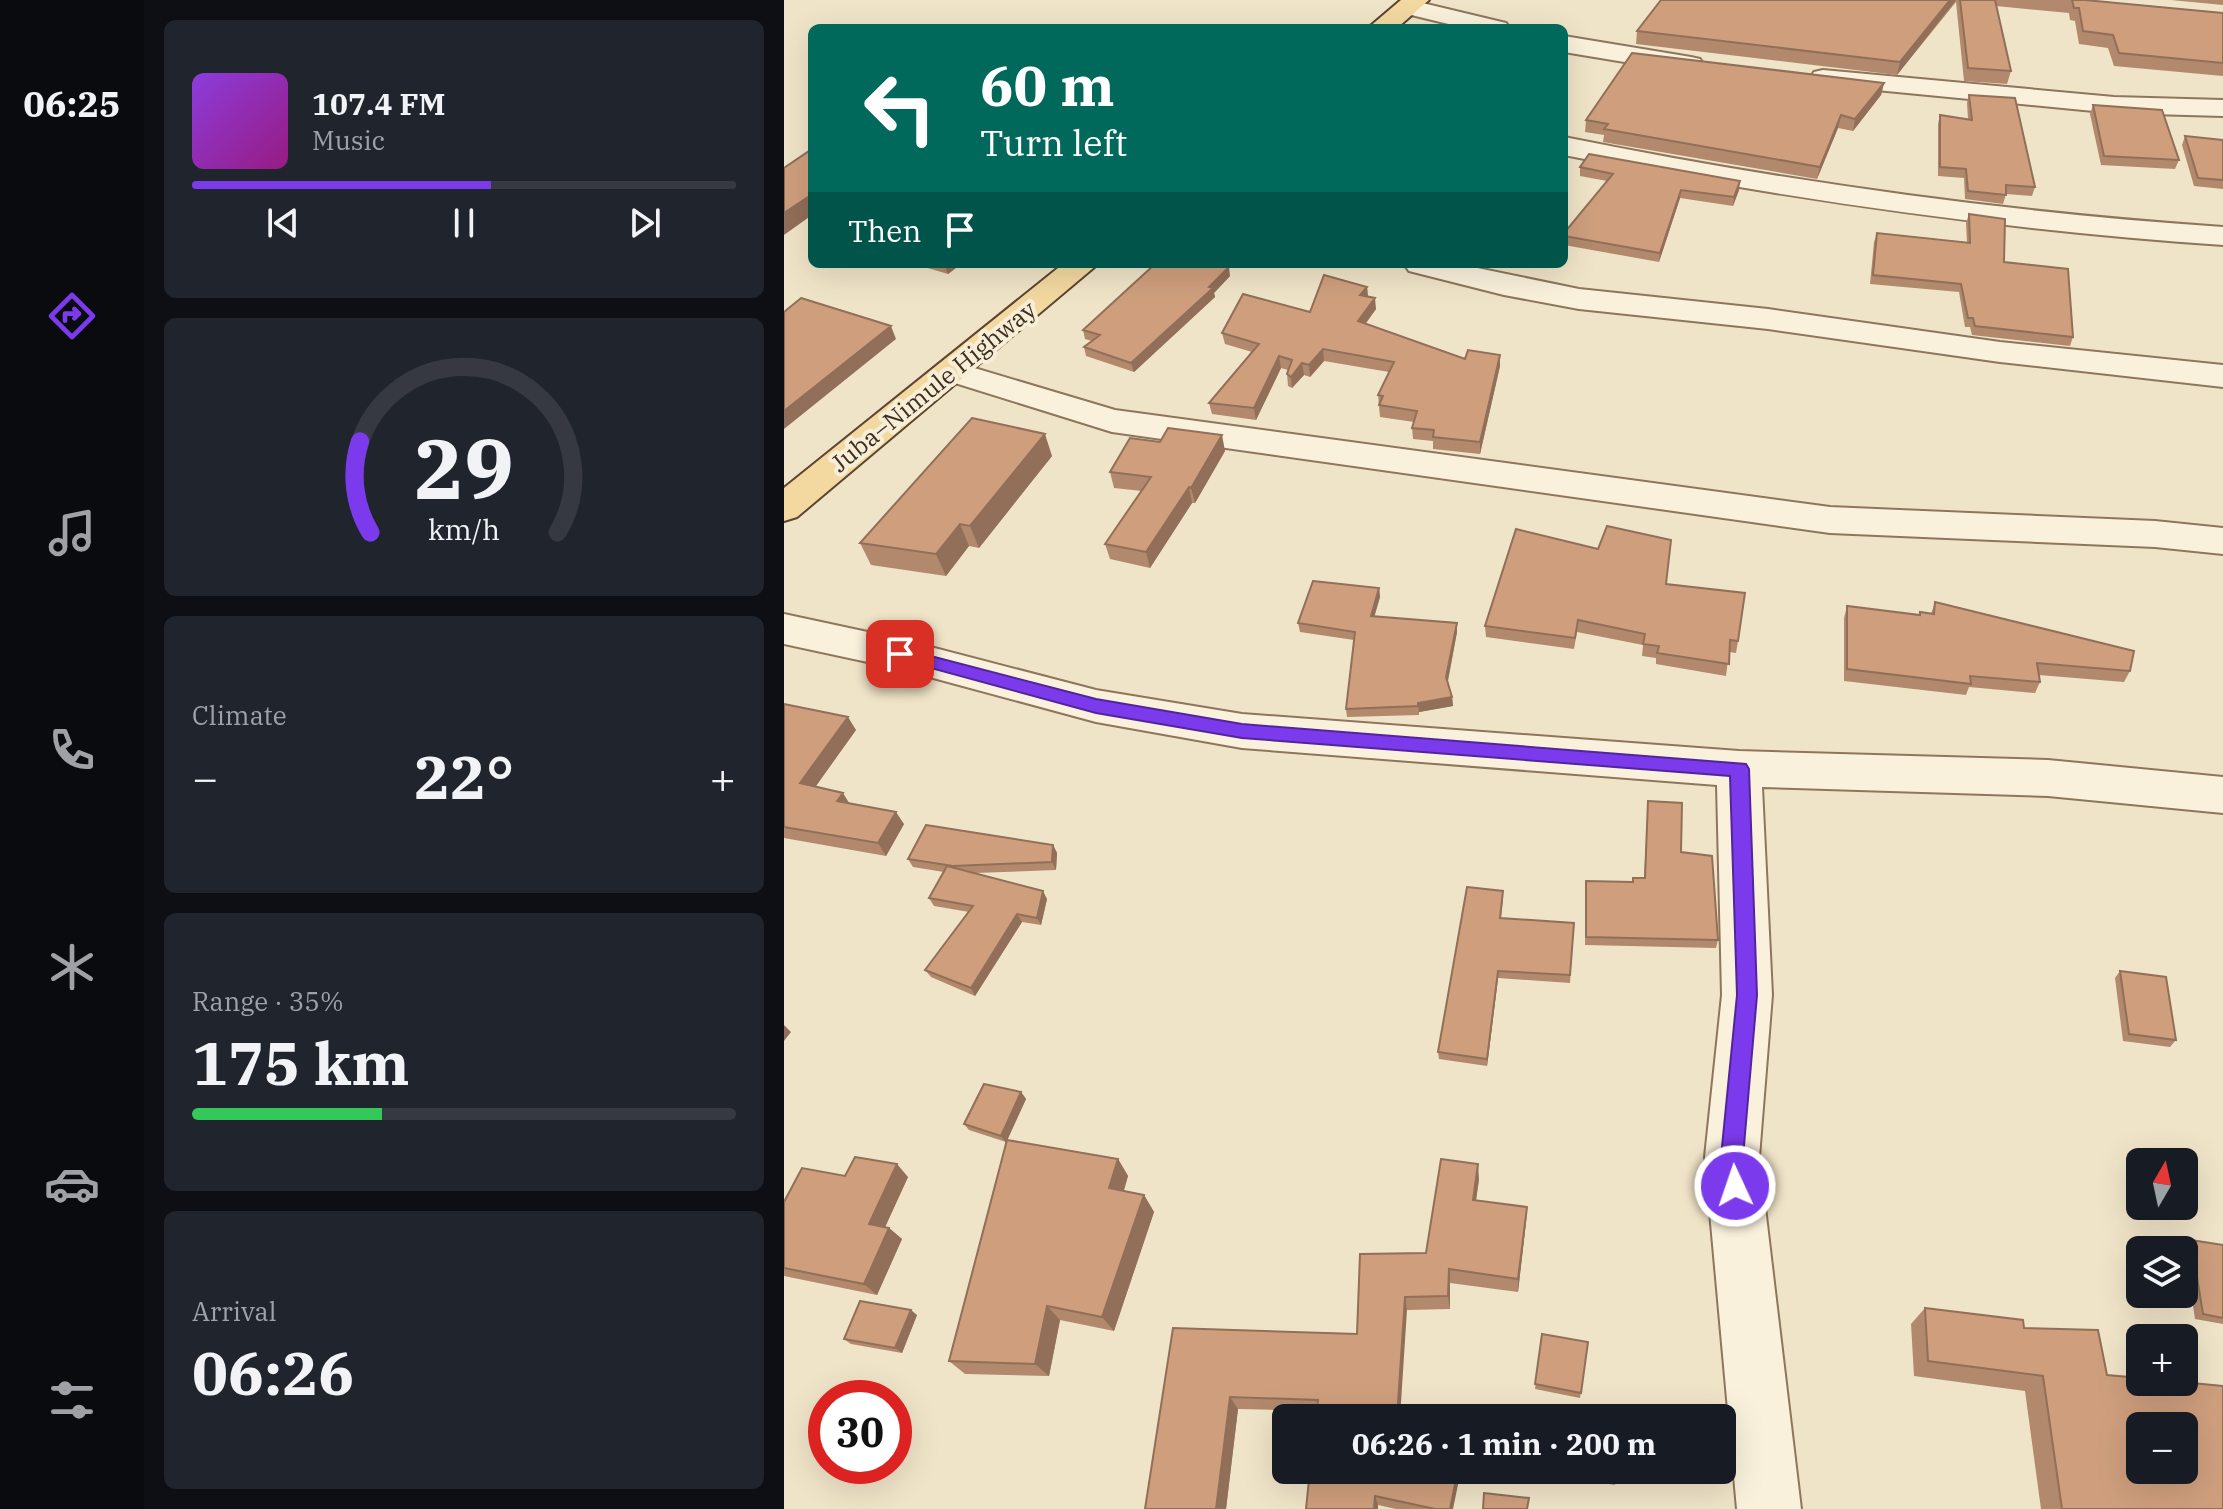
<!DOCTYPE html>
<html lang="en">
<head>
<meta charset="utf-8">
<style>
  body { margin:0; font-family:"IBM Plex Serif",serif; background:#20242c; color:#f1f3f6; height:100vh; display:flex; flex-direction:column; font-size:30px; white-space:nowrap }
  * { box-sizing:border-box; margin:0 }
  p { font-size:26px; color:#9ea1a6 }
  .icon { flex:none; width:44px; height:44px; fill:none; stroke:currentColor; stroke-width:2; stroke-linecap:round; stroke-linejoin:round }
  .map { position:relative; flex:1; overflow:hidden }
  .details { display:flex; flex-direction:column; gap:20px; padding:20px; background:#0d0f14; width:640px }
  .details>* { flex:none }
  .hud { position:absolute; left:24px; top:24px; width:760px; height:244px; border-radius:12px; box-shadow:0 8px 32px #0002; background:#00695c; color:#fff; overflow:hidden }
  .needle { width:52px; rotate:9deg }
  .controls { position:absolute; left:1342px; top:1148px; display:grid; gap:16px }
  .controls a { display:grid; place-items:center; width:72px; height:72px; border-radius:12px; background:#171b24; box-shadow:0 8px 32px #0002; font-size:40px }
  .speed { position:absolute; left:24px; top:1380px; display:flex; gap:16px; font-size:40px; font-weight:700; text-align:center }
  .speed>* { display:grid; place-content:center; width:104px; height:104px; border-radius:50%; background:#171b24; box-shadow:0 8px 32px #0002; line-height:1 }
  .speed .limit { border:12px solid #d22; background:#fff; color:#111 }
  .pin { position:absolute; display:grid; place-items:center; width:68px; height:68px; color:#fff; margin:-34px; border-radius:16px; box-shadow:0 4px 12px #0006 }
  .me { position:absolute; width:88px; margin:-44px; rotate:357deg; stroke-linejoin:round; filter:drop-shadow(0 0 6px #0008) }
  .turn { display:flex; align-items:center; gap:28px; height:168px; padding:0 40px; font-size:36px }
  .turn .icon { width:104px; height:104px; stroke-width:2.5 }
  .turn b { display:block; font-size:56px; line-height:68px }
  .then { display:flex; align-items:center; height:76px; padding:0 40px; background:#0003; gap:16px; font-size:30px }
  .big { font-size:60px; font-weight:800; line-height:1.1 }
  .details .tile { flex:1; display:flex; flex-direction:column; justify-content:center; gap:12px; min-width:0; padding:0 28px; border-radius:12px; background:#20242c }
  .details .dial { align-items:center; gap:0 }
  .dial svg { height:208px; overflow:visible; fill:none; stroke:#363941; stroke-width:7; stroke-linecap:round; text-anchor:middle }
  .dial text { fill:#f1f3f6; stroke:none }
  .song { display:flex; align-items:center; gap:24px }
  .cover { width:96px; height:96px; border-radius:12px; background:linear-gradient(135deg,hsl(270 70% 55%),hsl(310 70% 35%)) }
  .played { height:8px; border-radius:4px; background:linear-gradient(90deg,#7c3aed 55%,#363941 55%) }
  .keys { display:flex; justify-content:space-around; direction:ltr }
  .heat { display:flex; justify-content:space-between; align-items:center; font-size:44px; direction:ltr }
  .charge { height:12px; border-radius:6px; background:linear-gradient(90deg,#34c759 35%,#363941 0) }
  .trip { position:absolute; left:488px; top:1404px; width:464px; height:80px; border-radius:12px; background:#171b24; box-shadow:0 8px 32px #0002; font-weight:800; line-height:80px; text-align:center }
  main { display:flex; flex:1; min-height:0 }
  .menu { display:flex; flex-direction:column; width:144px; justify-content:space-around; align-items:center; background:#090b0e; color:#9ea1a6 }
  .menu .icon { width:56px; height:56px }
  .menu .active { color:#7c3aed }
  .menu b { font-size:36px; color:#f1f3f6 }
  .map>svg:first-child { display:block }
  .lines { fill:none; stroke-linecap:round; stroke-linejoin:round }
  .street-casing { stroke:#8d765c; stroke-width:4 }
  .primary-casing { stroke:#5b4430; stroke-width:4 }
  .street { fill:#faf1dc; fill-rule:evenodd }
  .primary { fill:#f3d9a0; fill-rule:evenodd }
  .wall { fill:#b2896c }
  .shaded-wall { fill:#916f58 }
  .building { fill:#cf9f7d; stroke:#916f58; stroke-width:2; fill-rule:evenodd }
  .route { fill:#7c3aed; stroke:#51269a; stroke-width:2 }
  .labels { text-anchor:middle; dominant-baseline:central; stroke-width:8; stroke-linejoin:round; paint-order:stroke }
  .far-street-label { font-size:24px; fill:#3d2e20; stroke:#f7eed8 }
</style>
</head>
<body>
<main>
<nav class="menu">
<b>06:25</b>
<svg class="icon active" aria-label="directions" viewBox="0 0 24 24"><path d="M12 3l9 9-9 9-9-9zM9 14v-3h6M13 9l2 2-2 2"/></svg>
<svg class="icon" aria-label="music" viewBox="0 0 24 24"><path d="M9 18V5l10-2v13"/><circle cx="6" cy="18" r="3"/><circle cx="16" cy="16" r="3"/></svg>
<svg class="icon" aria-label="phone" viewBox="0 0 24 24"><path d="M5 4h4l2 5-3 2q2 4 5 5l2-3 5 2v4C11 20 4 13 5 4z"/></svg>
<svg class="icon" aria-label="climate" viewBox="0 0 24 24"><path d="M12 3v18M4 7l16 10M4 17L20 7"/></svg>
<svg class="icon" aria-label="car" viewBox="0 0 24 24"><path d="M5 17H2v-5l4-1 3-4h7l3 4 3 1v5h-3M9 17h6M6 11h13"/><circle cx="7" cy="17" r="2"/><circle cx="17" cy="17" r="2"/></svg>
<svg class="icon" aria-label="filters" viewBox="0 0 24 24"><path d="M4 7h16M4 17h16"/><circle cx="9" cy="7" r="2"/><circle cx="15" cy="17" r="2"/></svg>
</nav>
<section class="details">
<div class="tile">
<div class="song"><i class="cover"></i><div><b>107.4 FM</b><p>Music</p></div></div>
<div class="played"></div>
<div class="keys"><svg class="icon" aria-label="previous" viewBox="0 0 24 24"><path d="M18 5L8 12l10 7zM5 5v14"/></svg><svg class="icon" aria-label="pause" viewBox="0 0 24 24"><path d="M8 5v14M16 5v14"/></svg><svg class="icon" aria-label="next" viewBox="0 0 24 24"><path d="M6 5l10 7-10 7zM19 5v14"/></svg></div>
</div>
<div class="tile dial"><svg viewBox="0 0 100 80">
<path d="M14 69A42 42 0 1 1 86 69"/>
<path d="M14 69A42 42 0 0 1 10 34" stroke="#7c3aed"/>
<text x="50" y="56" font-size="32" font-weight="700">29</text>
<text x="50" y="72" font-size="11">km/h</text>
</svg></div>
<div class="tile"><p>Climate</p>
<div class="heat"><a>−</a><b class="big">22°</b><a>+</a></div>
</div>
<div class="tile"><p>Range · 35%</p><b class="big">175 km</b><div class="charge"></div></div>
<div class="tile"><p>Arrival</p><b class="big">06:26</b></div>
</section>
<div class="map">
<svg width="1439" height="1509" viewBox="0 0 1439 1509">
  <rect width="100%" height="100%" fill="#f0e4c8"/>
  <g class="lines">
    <g class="street-casing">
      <path id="street" d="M626,0L722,23L726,28H681L615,12L612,7L615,2Z
        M780,36L907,57L916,59L920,65L916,71L907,73L780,52Z
        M1039,70L1330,97L1439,100V116L1330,113L1030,84L1026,78L1030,72Z
        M780,137C998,181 1217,212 1439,227V245C1217,230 998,198 780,155Z
        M620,264H674L795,289L984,309L1216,342L1439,365V387L1216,362L984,329L795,309L720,295L625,271Z
        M167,361L331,410L1046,507L1371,521L1439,528V554L1371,547L1046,533L328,432L155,378L150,371L155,364Z
        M0,614L116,639L312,690L458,714L955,751L1264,760L1439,777V813L1264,796L978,787L988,995L975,1157L1017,1509H953L921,1157L938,995L933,785L458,748L312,722L116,669L0,644Z"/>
    </g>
    <g class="primary-casing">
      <path id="primary" d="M617,0H645L613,28H584Z
        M279,264H314L13,517L0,521V488Z"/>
    </g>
    <use href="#street" class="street"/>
    <use href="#primary" class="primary"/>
  </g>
  <path class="wall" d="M877,0H1301L1439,13V76L1330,66L1324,48L1295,44L1291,21L1286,20L1285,13L1212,6L1227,71L1223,84L1180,81L1172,2L1113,75L852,44L853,31Z
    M1387,0H1439V5Z
    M1100,83L1097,95L1069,131L1054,128L1033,179L819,142L820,135L801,132L802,120Z
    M1185,95L1251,187L1248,196L1222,194L1219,204L1181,199L1180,178L1154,176V124L1156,115L1184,119L1183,103Z
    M1309,105L1395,160L1391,169L1317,165L1306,114Z
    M1401,136L1439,140V189L1410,186L1398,145Z
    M796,167L955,190L949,206L896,198L875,262L780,245V233L823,181L796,176Z
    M1185,214L1220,262L1289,337L1286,346L1188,335L1186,327H1181L1175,292L1086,284L1090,242L1093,233L1183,243L1182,223Z
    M130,264H177L164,274Z
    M446,276L430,293L431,297L350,372L302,356L300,347L308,341L301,339L299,330Z
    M583,287L584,296L592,309L581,324L681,359L716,366L696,454L649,449V441L629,439L628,428L630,422L596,417L594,395L605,372L540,361L526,377L520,375L508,388L504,386L503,374L504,370L497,368L472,420L428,414L425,403L468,352L441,344L438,333L526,312Z
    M441,451L411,503H408L366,568L326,559L321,544L358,491L330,488L326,472Z
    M268,456L195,548L185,546L162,576L87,565L76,543Z
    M814,549L882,584L954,641L952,653L945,652L942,676L872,664V658L858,656L859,645L793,632L790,649L702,637L701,626Z
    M595,588L596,597L590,616L673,623V632L664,681L668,697L669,706L635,712V715L563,717L562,709L570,640L516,632L514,623Z
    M1151,602L1346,671L1340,682L1255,675L1256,682L1251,693L1185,687L1182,695L1060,681V618L1063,606L1135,615L1136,612L1147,614Z
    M0,704L72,730L31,786L65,803L120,824L102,856L0,838Z
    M864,801L897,852L934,940L932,948L801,945L802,881L848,882L849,878H860Z
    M269,845L273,853L272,870L191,873L263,899L257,925L238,922L191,996L147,977L141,970L185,912L150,906L145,898L160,872L129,867L124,859Z
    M719,899L717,918L790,923L786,983L714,978L703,1066L655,1059L654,1052Z
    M1336,971L1392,1040L1386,1047L1339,1041L1331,978Z
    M237,1092L242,1099L223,1140L334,1159L344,1176L340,1191L360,1195L370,1212L330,1331L276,1320L265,1376L181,1374L165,1361L222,1142L185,1130L180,1124Z
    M61,1176L124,1177L101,1227L105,1228L118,1239L93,1295L0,1276V1202Z
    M695,1179L692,1200L743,1207L742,1222L734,1292L666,1283V1309L623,1310L533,1411L454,1409L442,1509H361L389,1328L573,1334L642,1253Z
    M1407,1240L1439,1245V1324L1411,1319L1400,1246Z
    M1141,1308L1240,1328L1323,1375L1439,1509H1257L1241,1391L1130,1376L1127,1324Z
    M133,1315L118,1353L67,1344L60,1339Z
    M758,1334L804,1342L796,1398L751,1389Z
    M526,1470L669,1509H612L594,1505Z
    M797,1470L832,1482L831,1485L796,1479Z"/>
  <path class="shaded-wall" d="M1166,0H1172L1113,75L1116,62Z
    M1100,83L1097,95L1069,131L1071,119Z
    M1057,115L1054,128L1033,179L1036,167Z
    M956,181L955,190L949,206L950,197Z
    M897,190L896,198L875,262L876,253Z
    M24,197L28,207V215L0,235V213Z
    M160,264H177L164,274Z
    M445,267L446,276L430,293L431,297L350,372L347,363Z
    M583,287L584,298L576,295Z
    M591,298L592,309L575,333L574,321Z
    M107,326L112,339L0,429V411Z
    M539,349L540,361L526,377L525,365Z
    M716,355V366L696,454V442Z
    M495,356L497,368L472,420L470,408Z
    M518,363L520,375L508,388L507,377Z
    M261,434L268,456L195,548L186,526Z
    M438,435L441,451L411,503L407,488Z
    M405,487L408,503L366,568L362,552Z
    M176,524L185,546L162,576L152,554Z
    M595,588L596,597L588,625L587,616Z
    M673,623V632L663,685L662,677Z
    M668,697L669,706L635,712L634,703Z
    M64,717L72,730L25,796L16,783Z
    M59,793L67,806L53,801Z
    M112,812L120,824L102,856L94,843Z
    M269,845L273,853L272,870L268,862Z
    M259,891L263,899L257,925L253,918Z
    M233,914L238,922L191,996L187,988Z
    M714,971V978L703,1066V1059Z
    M0,1025L7,1032L0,1041Z
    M237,1092L242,1099L222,1143L217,1136Z
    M334,1159L344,1176L335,1205L325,1188Z
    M113,1164L124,1177L97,1236L85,1224Z
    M694,1164L695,1179L690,1215L689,1200Z
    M360,1195L370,1212L330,1331L318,1317Z
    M743,1207L742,1222L734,1292V1279Z
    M105,1228L118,1239L93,1295L80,1284Z
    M665,1269L666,1283V1309L664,1296Z
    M621,1297L623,1310L616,1418H613Z
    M263,1306L276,1320L265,1376L251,1364Z
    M127,1310L133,1315L118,1353L111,1348Z
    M446,1397L454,1409L442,1509H432Z
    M674,1470H677L669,1509H666Z
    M591,1496L594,1505V1509H590Z"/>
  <path class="building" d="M877,0H1166L1116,62L853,31Z
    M1176,0H1211L1227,71L1184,68Z
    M1288,0H1301L1439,13V63L1335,53L1329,35L1299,31L1295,8H1290Z
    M848,53L1100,83L1071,119L1057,115L1036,167L820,129L824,124L802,120Z
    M1185,95L1231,98L1251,187L1222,185V195L1184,191L1182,169L1156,167V115L1188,120Z
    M1309,105L1378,110L1395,160L1320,156Z
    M1401,136L1439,140V180L1414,178Z
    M28,149V198L24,197L0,213V168Z
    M805,154L956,181L950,197L897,190L876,253L780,236V233L829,174L796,167Z
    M1185,214L1221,219L1220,262L1284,269L1289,337L1191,326L1189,318H1184L1177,284L1089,275L1093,233L1186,243Z
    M371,264H439L445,267L425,287L429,288L347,363L300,347L316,335L299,330Z
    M540,275L583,287L576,295L591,298L574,321L681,359L684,350L716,355L696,442L649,437L650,430L628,428L633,411L595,405L599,396L594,395L610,362L539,349L525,365L518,363L507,377L503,374L508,360L495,356L470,408L425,403L475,344L438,333L459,294L526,312Z
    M17,298L107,326L0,411V312Z
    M188,418L261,434L186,526L176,524L152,554L76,543Z
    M384,428L438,435L407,488L405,487L362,552L321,544L367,477L326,472L346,438L376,442Z
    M823,526L887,540L882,584L961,593L954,641L946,640L945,664L873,653L875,646L859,644L861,634L794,620L791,638L701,626L732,529L814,549Z
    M529,581L595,588L587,616L673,623L662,677L668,697L634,703V706L562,709L571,632L514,623Z
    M1151,602L1350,651L1346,671L1253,663L1256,682L1186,676L1187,684L1063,669V606L1136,615V612L1150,614Z
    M0,704L64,717L16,783L59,793L53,801L112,812L94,843L0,827Z
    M864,801L898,803L897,852L928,856L934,940L802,937V881L849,882V878H861Z
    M142,825L269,845L268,862L169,866L124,859Z
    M163,866L259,891L253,918L233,914L187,988L141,970L189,906L145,898Z
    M683,887L719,891L716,918L790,923L786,975L714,971L703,1059L654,1052Z
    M1336,971L1382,977L1392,1040L1345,1034Z
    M200,1084L237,1092L217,1136L180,1124Z
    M223,1140L334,1159L325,1188L360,1195L318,1317L263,1306L251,1364L165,1361Z
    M71,1157L113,1164L85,1224L105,1228L80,1284L0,1268V1202L18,1168L61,1176Z
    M657,1159L694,1164L689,1200L743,1207L734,1279L665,1269L664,1296L621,1297L613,1418H532L534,1400L446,1397L432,1509H361L389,1328L573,1334L576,1254L642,1253Z
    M1407,1240L1439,1245V1318L1419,1314Z
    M76,1301L127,1310L111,1348L60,1339Z
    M1141,1308L1239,1320L1240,1328L1314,1330L1323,1375L1356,1378V1382H1398L1439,1386V1509H1278L1259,1376L1144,1361ZM1356,1426H1400V1470H1356Z
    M758,1334L804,1342L797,1393L751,1384Z
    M526,1470H674L666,1509H651L591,1496L590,1509H522Z
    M797,1470H833L832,1482L797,1475Z
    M700,1493L745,1498L743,1509H699Z"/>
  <path class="route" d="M116,648L312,699L458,724L962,764L965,769L973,995L959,1157L963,1186L959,1194L951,1198L943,1194L937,1157L953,995L946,776L458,738L312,713L110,658L107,654Z"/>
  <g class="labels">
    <g class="far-street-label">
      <text transform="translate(149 386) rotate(-39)">Juba–Nimule Highway</text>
    </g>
  </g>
</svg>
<div class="controls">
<a><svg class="needle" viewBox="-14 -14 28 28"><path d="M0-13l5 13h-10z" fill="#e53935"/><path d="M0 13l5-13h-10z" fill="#9ea1a6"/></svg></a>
<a><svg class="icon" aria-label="layers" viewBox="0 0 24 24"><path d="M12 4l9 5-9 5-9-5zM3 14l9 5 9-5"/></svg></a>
<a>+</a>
<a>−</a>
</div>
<div class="speed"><div class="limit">30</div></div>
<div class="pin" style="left:116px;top:654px;background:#d93025"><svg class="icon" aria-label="arrive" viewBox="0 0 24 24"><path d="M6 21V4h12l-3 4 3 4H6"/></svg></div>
<svg class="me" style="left:951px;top:1186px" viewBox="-20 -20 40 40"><circle r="17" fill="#7c3aed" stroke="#fff" stroke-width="3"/><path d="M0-11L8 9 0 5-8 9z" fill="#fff"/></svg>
<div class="trip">06:26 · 1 min · 200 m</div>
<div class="hud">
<div class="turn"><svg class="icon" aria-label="left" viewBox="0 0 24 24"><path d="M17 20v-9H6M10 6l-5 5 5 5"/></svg><div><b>60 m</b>Turn left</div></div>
<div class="then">Then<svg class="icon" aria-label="arrive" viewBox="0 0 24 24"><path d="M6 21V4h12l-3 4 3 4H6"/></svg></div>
</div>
</div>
</main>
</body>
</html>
